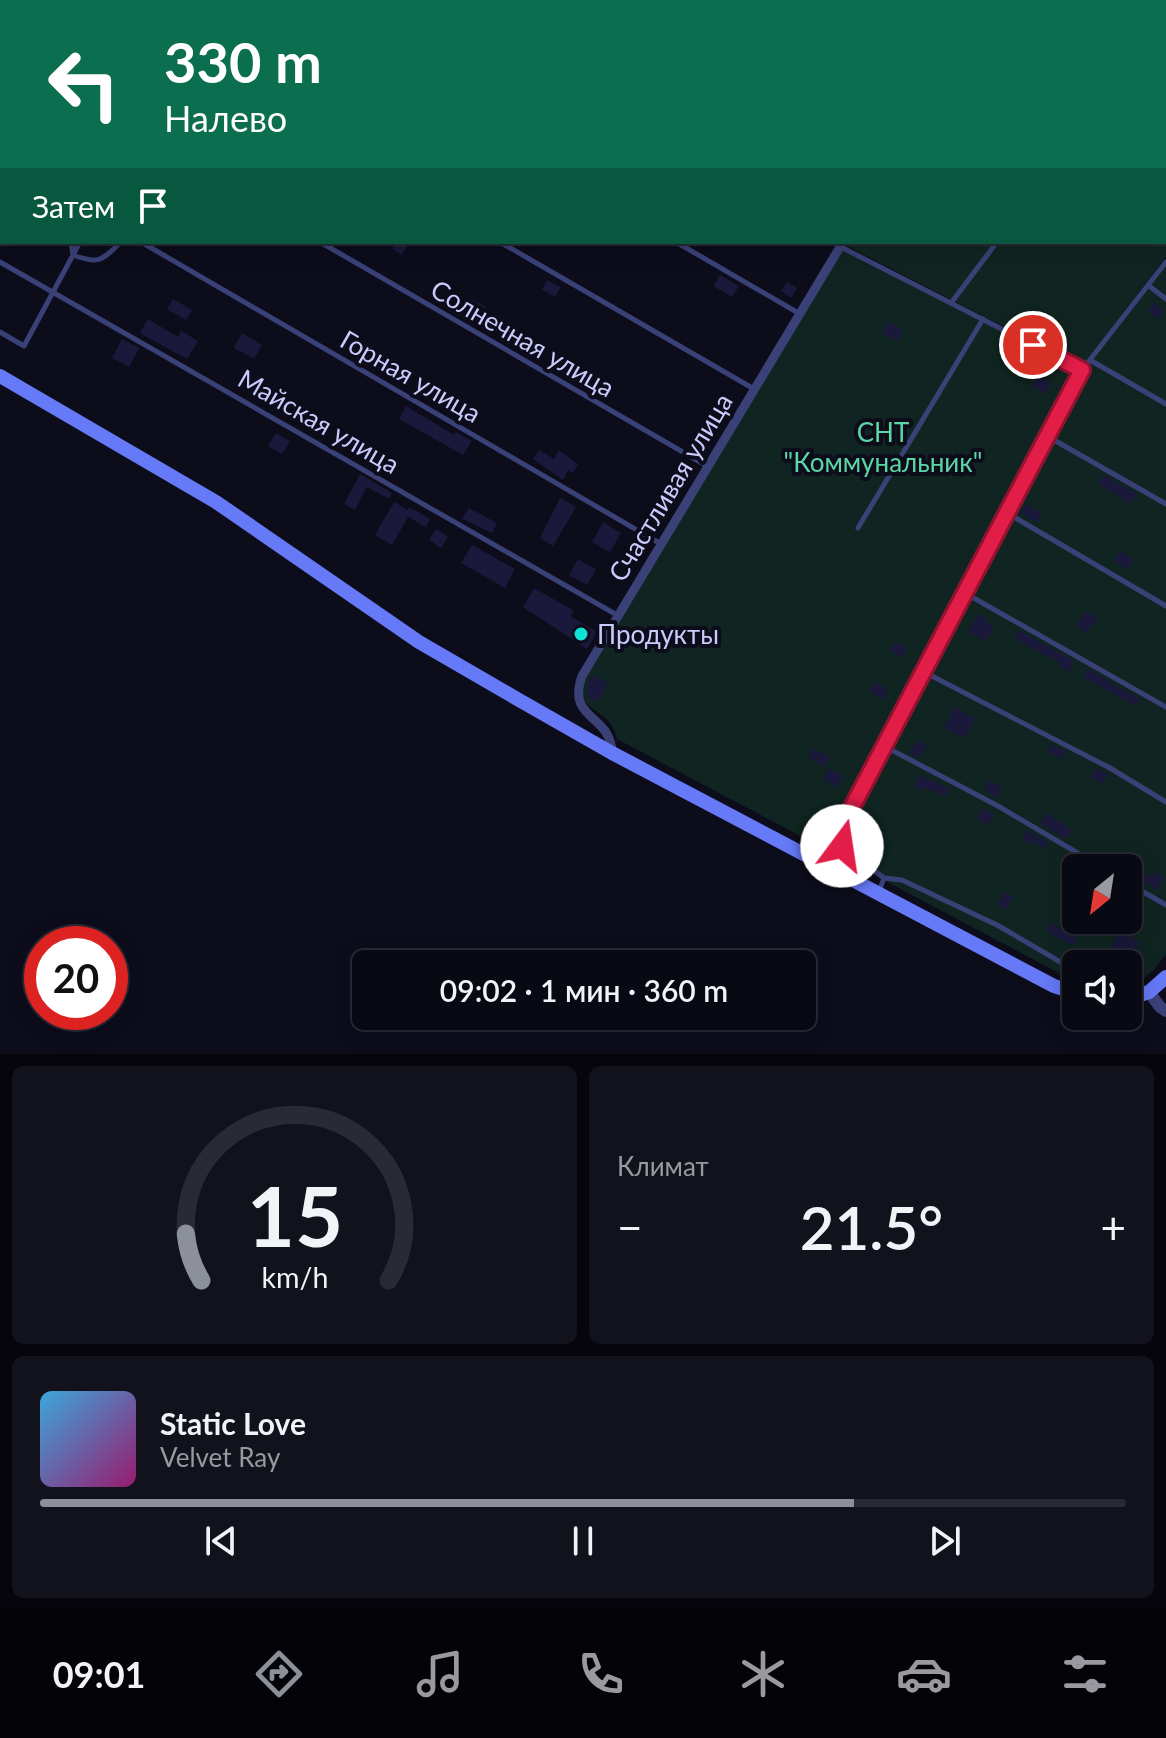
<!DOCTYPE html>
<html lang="ru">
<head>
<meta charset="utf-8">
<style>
  body { margin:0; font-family:Lato,sans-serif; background:#12121d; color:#f1f3f6; height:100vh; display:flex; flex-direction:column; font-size:30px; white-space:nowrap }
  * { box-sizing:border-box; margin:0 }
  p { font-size:26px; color:#999aa0 }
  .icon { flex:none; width:44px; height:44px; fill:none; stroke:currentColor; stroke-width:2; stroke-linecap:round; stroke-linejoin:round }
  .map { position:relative; height:1054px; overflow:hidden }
  .details { display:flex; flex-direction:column; gap:12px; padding:12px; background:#05050b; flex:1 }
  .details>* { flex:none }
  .hud { position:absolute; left:0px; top:0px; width:1166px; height:244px; box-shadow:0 4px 20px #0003,0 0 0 2px #292a34; background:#0b6e4f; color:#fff; overflow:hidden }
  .needle { width:52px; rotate:210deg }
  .fabs { position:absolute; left:1062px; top:854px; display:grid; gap:16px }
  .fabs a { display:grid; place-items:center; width:80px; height:80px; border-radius:12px; background:#090914; box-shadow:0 4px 20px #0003,0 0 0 2px #292a34; font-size:40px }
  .speed { position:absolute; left:24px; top:926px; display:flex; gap:16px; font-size:40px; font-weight:700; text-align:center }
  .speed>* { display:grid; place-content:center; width:104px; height:104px; border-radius:50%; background:#090914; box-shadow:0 4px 20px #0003,0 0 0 2px #292a34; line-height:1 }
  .speed .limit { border:12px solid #d22; background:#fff; color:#111 }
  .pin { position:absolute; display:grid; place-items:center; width:68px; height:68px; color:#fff; margin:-34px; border:4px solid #fff; border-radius:50%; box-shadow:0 2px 8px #0007 }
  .me { position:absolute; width:88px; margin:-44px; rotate:14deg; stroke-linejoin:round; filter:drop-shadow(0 0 6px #0008) }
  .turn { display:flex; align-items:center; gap:28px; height:168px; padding:0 32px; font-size:36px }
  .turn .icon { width:104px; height:104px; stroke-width:2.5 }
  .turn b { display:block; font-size:56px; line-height:68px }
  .then { display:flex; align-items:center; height:76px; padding:0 32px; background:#0003; gap:16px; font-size:30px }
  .big { font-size:60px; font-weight:600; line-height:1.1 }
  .details .widget { flex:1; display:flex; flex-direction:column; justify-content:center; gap:12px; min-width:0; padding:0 28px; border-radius:12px; background:#12121d }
  .details .dial { align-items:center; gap:0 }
  .dial svg { height:208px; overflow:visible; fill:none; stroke:#292a34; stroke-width:7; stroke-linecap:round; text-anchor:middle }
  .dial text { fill:#f1f3f6; stroke:none }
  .song { display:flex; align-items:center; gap:24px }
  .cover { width:96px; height:96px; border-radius:12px; background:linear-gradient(135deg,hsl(200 70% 55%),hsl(320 70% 35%)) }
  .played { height:8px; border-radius:4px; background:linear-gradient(90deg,#8c9099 75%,#292a34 75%) }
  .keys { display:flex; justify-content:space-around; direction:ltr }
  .heat { display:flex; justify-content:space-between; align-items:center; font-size:44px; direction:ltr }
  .details .tiles { flex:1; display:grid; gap:12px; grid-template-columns:1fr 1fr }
  .widget:last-child { grid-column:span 2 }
  .trip { position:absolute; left:352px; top:950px; width:464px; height:80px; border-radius:12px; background:#090914; box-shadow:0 4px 20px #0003,0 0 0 2px #292a34; font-weight:600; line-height:80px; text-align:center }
  .dock { display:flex; height:128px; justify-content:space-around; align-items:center; background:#040408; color:#999aa0 }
  .dock .icon { width:56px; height:56px }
  .dock .active { color:#8c9099 }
  .dock b { font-size:36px; color:#f1f3f6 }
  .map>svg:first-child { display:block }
  .green { fill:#102521; fill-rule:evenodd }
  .building { fill:#1b193b }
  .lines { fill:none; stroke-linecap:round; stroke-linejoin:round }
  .service { stroke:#3a4177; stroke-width:5 }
  .minor { stroke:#3a4177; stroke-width:9 }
  .tertiary { stroke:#3a4177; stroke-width:12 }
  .secondary { stroke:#6679f6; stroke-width:14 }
  .route-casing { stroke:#92132f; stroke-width:20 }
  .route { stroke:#e11d48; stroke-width:14 }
  .poi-dot { fill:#0ee3d8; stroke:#0c0c1b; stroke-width:3 }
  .labels { text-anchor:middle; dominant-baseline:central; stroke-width:8; stroke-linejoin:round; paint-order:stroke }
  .street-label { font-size:26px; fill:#c9cbfc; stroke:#0c0c1b }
  .park-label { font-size:26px; fill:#5bd6a5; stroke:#0c0c1b }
  .poi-label { font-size:26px; fill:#c9cbfc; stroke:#0c0c1b; text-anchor:start }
</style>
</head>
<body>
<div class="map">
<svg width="1166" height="1054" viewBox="0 0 1166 1054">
  <rect width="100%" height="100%" fill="#0c0c1b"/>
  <path class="green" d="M1003,0H1166V257L1082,367L845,245L847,242H1164V2H1001Z
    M840,246L1082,370L1166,262V954L1153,971L1132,987L1128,988V964H1076V982L617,739C611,712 592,715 580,695L586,676ZM1076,868H1128V920H1076Z"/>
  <path class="building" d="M396,242L408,245L402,255L392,249Z
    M720,275L739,286L732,297L713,286Z
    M547,280L561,287L555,297L542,289Z
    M787,282L797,288L791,298L781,291Z
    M470,298L486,307L475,326L460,316Z
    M173,299L192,310L186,320L167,309Z
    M1154,303L1164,310L1158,319L1148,312Z
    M148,319L178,337L181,331L198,341L187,359L140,333Z
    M888,322L901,329L902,333L897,341L882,333Z
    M242,333L262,345L254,359L234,348Z
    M122,339L139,348L129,367L112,358Z
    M404,370L414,376L409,385L399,380Z
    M1037,376L1050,383L1045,393L1032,386Z
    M406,406L454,435L456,432L472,441L463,455L399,419Z
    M276,433L290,441L282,454L268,446Z
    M539,450L554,459L559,450L578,464L573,473L568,470L563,480L533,459Z
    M360,474L392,493L389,499L367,487L355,510L344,504Z
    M1104,475L1137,494L1131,504L1098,484Z
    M560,498L576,507L553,546L540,538Z
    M394,502L408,510L409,507L430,519L426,527L408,517L392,545L375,535Z
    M1027,504L1042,514L1036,523L1021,513Z
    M469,508L497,523L492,533L462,519Z
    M603,522L621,533L610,552L592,542Z
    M436,529L448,537L441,548L429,540Z
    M472,545L515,569L505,588L461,563Z
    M1120,551L1133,560L1128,570L1114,561Z
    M578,559L596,569L587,585L569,575Z
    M534,588L574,611L570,616L597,632L587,649L523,607Z
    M1086,611L1097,618L1087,633L1076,626Z
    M978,614L988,619L986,622L994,627L986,641L968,632Z
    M1019,630L1074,661L1069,671L1058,665L1060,663L1015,639Z
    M895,642L907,648L902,657L890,651Z
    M1088,669L1140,699L1136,706L1083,677Z
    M592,675L608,683L598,702L587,696L588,683Z
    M875,682L888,690L884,699L870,691Z
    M954,707L975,718L964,738L944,728Z
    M917,740L927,746L919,758L909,753Z
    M1051,744L1066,751L1062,759L1047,752Z
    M813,748L830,757L825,767L808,758Z
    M829,768L843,776L838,787L823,779Z
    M1097,768L1108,774L1102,784L1091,777Z
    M918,775L950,788L945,797L924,787L923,790L914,786Z
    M989,780L1002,787L997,798L984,790Z
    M982,809L994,815L988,825L977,819Z
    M1046,813L1072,830L1067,839L1040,824Z
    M1027,830L1048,842L1044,848L1033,841L1031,845L1022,839Z
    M1068,854L1092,868H1074L1063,862Z
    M1131,865L1152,877L1155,872L1164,877L1157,890L1137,878L1135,881L1128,878Z
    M1004,892L1013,897L1005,910L997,905Z
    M1051,923L1078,937L1073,946L1046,931Z
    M1121,930L1140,943L1128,961L1109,949Z"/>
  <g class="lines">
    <path class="service" d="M79,0L82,2
      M262,0L266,2
      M432,0L435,2
      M593,0L596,2
      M724,0L727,2
      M950,0L954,2
      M214,2L215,0
      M630,2L631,0
      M1164,21L1166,18
      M0,58L2,59
      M0,158L2,159
      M71,242L73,255C99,265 102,260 121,242
      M141,242L661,544
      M320,242L707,466
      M500,242L754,389
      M676,242L800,314
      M841,247L1082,370
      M0,262L617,615
      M1149,286L1166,299
      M951,303L997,242
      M0,332L24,346L80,242
      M1090,360L1166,404
      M1047,436L1166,504
      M1007,513L1166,606
      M858,528L983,319
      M965,593L1166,707
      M924,672L1110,768L1166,802
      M884,746L998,806L1103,868
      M884,878L902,880L997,925L1076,971
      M1128,883L1166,905
      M879,892L884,878L842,846V829L1082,370L1166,262"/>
    <path class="minor" d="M989,2L990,0
      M612,753C611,713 566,721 582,676L843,242"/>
    <path class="tertiary" d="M1149,992L1160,1007L1166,1011"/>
    <path class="secondary" d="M0,376L216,502L419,642L519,700L612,753L1054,986L1076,993
      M1128,999L1149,992L1166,977"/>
  </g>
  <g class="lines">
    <g class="route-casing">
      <path id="route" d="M842,846V829L849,813L1082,370L1033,345"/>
    </g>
    <use href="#route" class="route"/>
  </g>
  <circle class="poi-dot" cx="581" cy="634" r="8"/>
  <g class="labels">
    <g class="street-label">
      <text transform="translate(523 338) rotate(30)">Солнечная улица</text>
      <text transform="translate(411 376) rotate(30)">Горная улица</text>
      <text transform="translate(319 421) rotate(30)">Майская улица</text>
      <text transform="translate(670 487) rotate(-59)">Счастливая улица</text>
    </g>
    <g class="park-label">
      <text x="883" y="432">СНТ<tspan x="883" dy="30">"Коммунальник"</tspan></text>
    </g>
    <g class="poi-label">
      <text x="597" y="634">Продукты</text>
    </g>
  </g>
</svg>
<div class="fabs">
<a><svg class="needle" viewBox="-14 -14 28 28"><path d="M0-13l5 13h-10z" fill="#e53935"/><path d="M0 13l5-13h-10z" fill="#999aa0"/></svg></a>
<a><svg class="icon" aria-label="sound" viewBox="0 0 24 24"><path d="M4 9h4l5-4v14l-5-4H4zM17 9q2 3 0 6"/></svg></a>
</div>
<div class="speed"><div class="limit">20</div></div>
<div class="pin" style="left:1033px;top:345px;background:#d93025"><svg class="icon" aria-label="arrive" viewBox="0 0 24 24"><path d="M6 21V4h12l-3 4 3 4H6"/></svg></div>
<svg class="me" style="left:842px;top:846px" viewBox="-20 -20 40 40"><circle r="19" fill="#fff"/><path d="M0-13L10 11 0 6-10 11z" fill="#e11d48"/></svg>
<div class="trip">09:02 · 1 мин · 360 m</div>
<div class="hud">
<div class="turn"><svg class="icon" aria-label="left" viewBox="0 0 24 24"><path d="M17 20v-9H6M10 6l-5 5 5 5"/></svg><div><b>330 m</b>Налево</div></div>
<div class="then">Затем<svg class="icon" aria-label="arrive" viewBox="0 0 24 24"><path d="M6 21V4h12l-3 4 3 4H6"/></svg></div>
</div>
</div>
<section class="details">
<div class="tiles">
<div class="widget dial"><svg viewBox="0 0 100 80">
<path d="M14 69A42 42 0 1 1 86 69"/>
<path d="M14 69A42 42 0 0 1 8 51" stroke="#8c9099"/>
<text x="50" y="56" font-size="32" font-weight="700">15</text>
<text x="50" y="72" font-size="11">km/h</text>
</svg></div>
<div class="widget"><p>Климат</p>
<div class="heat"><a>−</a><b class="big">21.5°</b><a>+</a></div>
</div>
<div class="widget">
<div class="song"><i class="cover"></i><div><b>Static Love</b><p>Velvet Ray</p></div></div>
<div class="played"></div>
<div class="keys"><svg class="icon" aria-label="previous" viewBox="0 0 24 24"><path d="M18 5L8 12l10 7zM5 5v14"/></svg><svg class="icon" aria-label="pause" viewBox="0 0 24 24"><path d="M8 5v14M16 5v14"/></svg><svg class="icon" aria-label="next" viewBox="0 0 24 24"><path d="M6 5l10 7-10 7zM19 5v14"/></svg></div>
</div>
</div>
</section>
<nav class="dock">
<b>09:01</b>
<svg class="icon active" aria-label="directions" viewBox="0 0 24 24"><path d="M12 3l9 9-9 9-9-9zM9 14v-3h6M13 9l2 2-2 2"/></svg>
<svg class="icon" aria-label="music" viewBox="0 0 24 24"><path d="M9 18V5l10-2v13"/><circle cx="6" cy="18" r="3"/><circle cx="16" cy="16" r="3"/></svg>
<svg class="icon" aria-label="phone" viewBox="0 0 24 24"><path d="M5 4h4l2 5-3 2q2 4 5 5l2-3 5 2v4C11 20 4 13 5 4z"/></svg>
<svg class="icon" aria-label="climate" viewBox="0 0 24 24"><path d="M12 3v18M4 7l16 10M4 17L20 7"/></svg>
<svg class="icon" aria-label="car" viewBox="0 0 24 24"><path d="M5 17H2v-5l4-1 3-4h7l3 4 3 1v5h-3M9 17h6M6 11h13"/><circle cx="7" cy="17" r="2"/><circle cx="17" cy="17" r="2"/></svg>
<svg class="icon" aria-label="filters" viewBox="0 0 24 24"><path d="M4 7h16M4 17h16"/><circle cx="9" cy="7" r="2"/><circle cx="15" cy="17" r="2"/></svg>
</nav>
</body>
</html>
